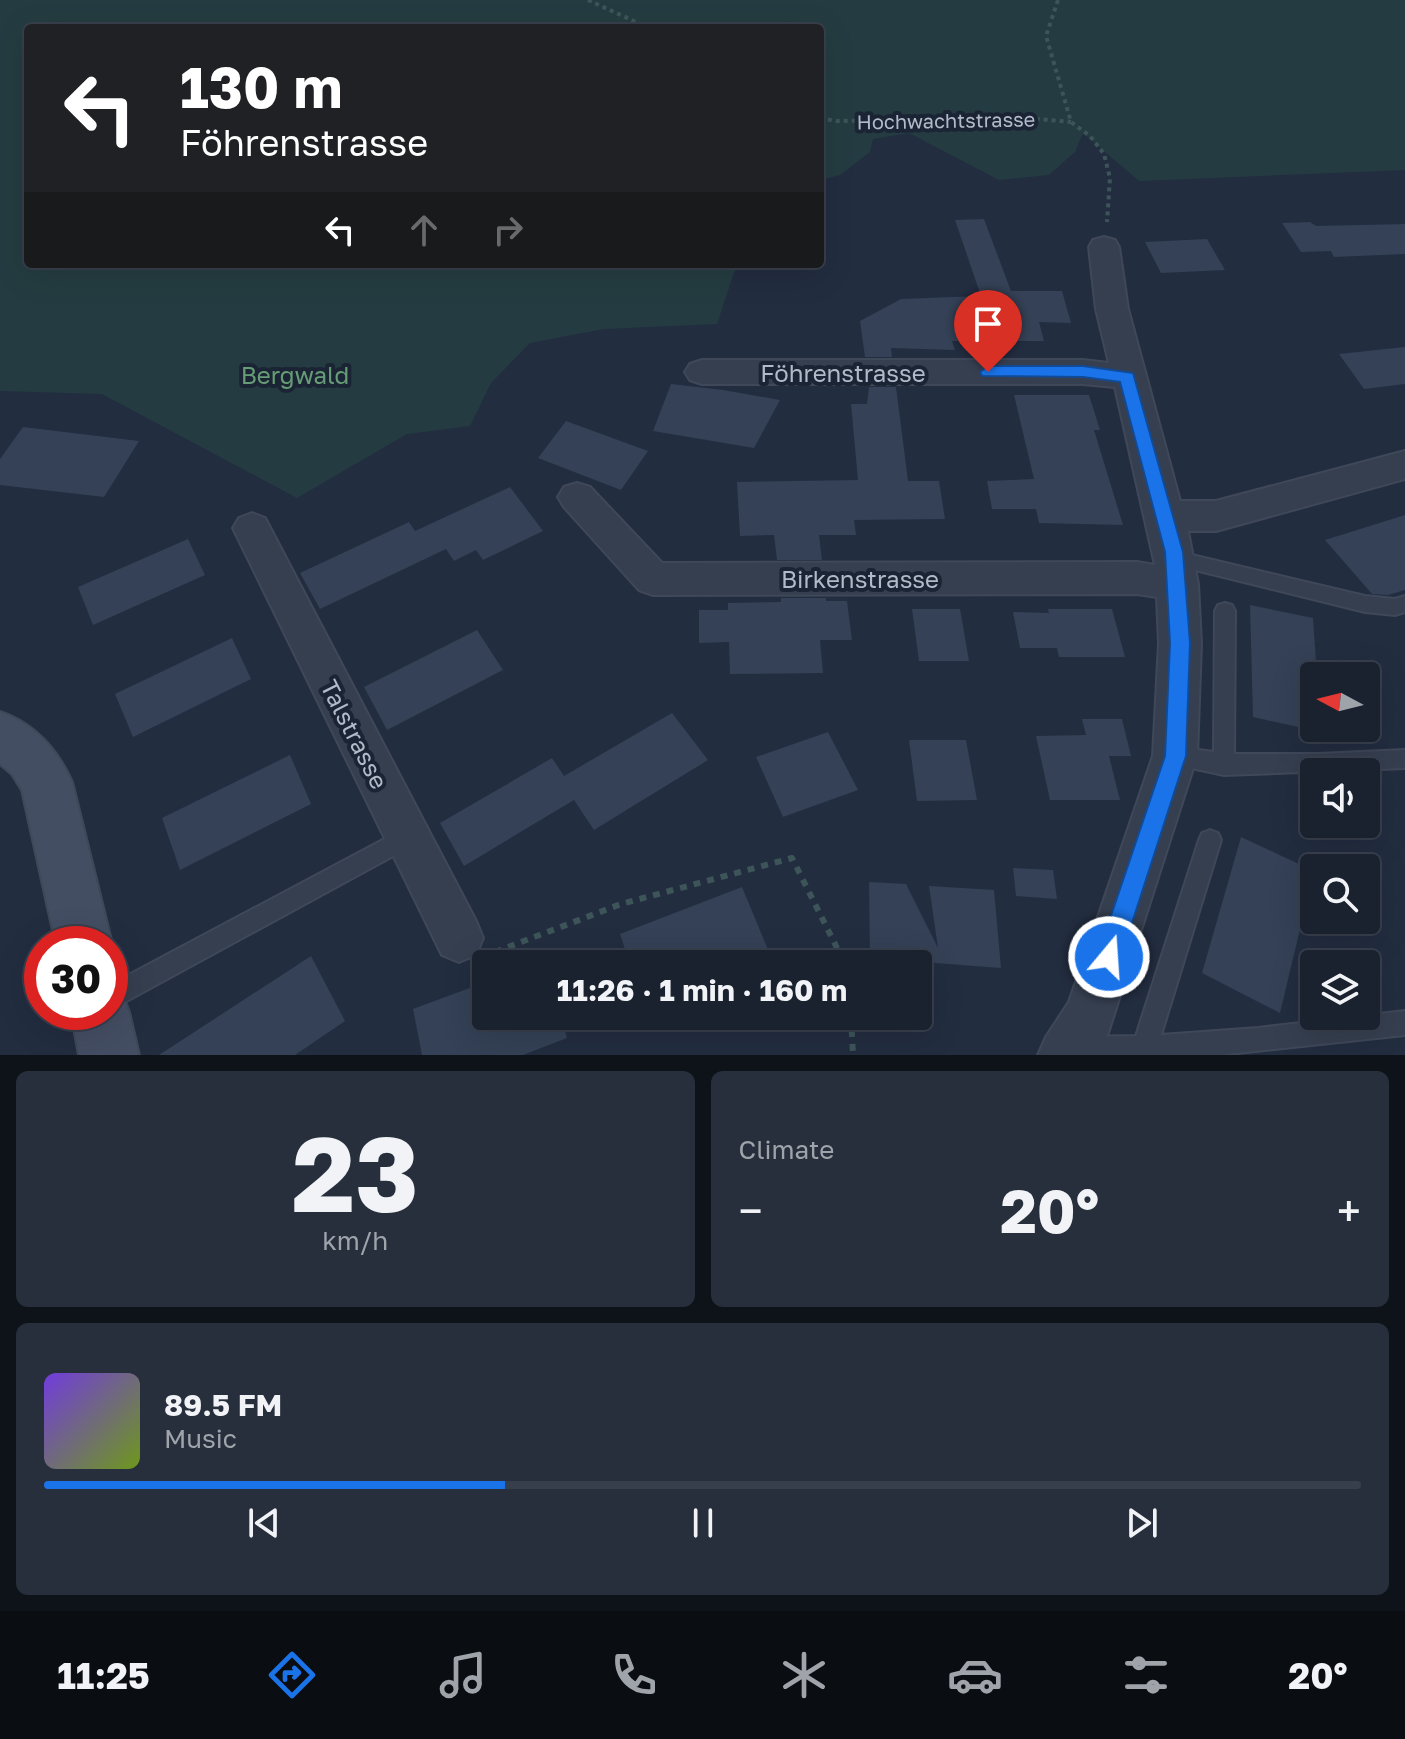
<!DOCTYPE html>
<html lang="en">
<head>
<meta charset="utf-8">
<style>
  body { margin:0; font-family:"Golos Text",sans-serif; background:#272f3c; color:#f1f3f6; height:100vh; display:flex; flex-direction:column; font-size:30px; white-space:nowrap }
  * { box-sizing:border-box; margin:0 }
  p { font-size:26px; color:#9fa4ab }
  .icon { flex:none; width:44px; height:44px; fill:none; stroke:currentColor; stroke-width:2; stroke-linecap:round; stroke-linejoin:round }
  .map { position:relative; height:1055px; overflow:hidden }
  .sheet { display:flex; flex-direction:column; gap:16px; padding:16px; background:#0e131a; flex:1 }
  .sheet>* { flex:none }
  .banner { position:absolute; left:24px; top:24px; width:800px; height:244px; border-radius:8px; box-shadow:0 8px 32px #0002,0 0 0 2px #383f4c; background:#202124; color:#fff; overflow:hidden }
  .needle { width:52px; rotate:277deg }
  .buttons { position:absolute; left:1300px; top:662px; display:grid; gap:16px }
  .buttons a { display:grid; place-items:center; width:80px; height:80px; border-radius:8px; background:#1a2230; box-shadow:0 8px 32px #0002,0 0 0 2px #383f4c; font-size:40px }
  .speed { position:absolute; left:24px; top:926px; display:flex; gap:16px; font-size:40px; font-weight:700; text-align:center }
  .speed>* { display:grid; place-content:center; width:104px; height:104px; border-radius:50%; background:#1a2230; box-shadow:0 8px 32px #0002,0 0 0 2px #383f4c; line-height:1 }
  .speed .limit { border:12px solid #d22; background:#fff; color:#111 }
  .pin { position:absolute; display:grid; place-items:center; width:68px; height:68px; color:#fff; margin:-82px -34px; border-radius:50% 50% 50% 0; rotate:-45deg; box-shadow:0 0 8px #0007 }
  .pin .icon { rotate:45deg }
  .me { position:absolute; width:88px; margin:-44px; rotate:18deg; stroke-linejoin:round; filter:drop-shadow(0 0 6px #0008) }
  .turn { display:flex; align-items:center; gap:28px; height:168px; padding:0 24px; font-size:36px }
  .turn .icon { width:104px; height:104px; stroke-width:2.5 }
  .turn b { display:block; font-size:56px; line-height:68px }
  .lanes { display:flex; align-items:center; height:76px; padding:0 24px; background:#0003; justify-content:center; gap:40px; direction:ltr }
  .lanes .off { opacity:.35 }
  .big { font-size:60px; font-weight:700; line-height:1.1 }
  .sheet .card { flex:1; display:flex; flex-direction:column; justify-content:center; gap:12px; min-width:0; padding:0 28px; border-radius:12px; background:#272f3c }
  .sheet .dial { align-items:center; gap:0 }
  .dial b { font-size:104px; line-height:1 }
  .song { display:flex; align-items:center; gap:24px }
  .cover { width:96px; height:96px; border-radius:12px; background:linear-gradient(135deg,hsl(260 70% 55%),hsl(80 70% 35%)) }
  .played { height:8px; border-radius:4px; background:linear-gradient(90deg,#1a73e8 35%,#383f4c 35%) }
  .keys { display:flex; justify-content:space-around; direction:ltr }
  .heat { display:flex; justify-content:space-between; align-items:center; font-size:44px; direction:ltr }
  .sheet .tiles { flex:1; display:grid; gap:16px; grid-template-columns:1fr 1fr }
  .card:last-child { grid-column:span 2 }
  .trip { position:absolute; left:472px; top:950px; width:460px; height:80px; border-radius:8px; background:#1a2230; box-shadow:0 8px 32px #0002,0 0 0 2px #383f4c; font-weight:700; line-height:80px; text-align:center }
  .menu { display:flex; height:128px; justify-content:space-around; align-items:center; background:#0a0e13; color:#9fa4ab }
  .menu .icon { width:56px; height:56px }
  .menu .selected { color:#1a73e8 }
  .menu b { font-size:36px; color:#f1f3f6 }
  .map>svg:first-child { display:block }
  .green { fill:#243c41 }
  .building { fill:#344156 }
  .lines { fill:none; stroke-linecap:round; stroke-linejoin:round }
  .lane-casing { stroke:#3f4858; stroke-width:4 }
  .street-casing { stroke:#3f4858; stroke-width:4 }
  .secondary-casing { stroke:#3f4858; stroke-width:4 }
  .path-far1 { stroke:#3d5559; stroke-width:4; stroke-dasharray:4 4; stroke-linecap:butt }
  .path { stroke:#3d5559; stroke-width:6; stroke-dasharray:7 7; stroke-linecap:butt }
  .lane { fill:#363f50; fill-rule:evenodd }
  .street { fill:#363f50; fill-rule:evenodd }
  .secondary { fill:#444e63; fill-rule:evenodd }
  .route { fill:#1a73e8; stroke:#114b97; stroke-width:2 }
  .labels { text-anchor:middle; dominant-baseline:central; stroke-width:8; stroke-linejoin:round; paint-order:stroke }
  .far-street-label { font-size:20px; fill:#b2baca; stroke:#1b2434 }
  .street-label { font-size:24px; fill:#b2baca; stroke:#1b2434 }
  .park-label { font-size:24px; fill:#679d76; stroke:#1b2434 }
</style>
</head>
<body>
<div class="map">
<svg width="1405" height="1055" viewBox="0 0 1405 1055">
  <rect width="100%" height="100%" fill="#222d40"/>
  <path class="green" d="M0,0H1405V170L1139,181L1083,133L1075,152L1049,175L999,180L909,133L873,139L870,152L840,175L820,180V28H28V264H737L717,324L604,329L530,343L491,383L470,426L407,434L297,498L102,394L0,391Z"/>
  <path class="building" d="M984,219L1011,291H1062L1071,323L1039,322L1044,341H952L955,350L891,348L892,357H865L860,321L901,299L981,296L955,220Z
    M1310,222L1316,226L1405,224V254L1334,257L1331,251L1301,252L1282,223Z
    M1207,239L1225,270L1161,273L1145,242Z
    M1405,347V384L1364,389L1339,354Z
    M671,384L723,390L780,400L754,448L653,431Z
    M869,387H896L908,481H939L945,519L854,520L856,535H819L822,560H777L774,535L740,536L737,482L858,480L851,404H867Z
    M1014,395H1089L1100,430H1094L1123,525L1039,523L1036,509H992L987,481L1034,479Z
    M566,421L648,451L621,490L538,458Z
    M23,427L139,441L104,497L0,485V459Z
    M510,487L543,531L483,560L476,550L454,561L446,549L320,609L300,573L409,522L415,531Z
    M1405,515V590L1388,595L1372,594L1325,540Z
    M188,539L205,575L93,625L78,587Z
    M781,598H826V601H847L852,640H820L823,673L730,674L729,642L699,643V610H728V603L781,602Z
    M1250,605L1313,618L1317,676H1314V728H1320L1321,732L1253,717Z
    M912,609H960L969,661H919Z
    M1048,609H1112L1125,657H1059L1057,648H1020L1013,612L1049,613Z
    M477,630L503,670L387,730L364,687Z
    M232,638L251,679L133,737L115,694Z
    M672,713L708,760L594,830L574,800L464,866L440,823L552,758L564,776Z
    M1082,719H1122L1131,756H1109L1120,800H1050L1036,736L1086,735Z
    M828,732L858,790L783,817L756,757Z
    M909,740H966L977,800L917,801Z
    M290,755L311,804L180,870L162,818Z
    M1241,837L1314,871L1280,1013L1202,973Z
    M1013,868L1053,870L1057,899L1016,896Z
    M869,882L906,884L938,948L929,886L994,890L1001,968L870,958Z
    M742,887L774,964H630L620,934Z
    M311,956L345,1021L295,1055H159Z
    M486,982V1016H561L567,1038L523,1055H422L413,1009Z"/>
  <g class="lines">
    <g class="lane-casing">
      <path id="lane" d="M1175,551L1365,596L1395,599L1405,596V612L1395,615L1365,612L1175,565L1169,563L1166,558L1169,553Z
        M1225,603L1232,605L1235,611L1234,754H1318L1405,750V768L1224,775L1168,763L1165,756L1168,749L1175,747L1214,752L1215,611L1218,605Z
        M407,827L415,830L418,837L415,844L110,1010V985Z
        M1210,830L1218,833L1221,840L1161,1035L1258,1028L1405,1011V1035L1219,1055H1064L1062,1049L1065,1040L1074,1037L1136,1036L1199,840L1202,833Z"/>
    </g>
    <g class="street-casing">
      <path id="street" d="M1104,237L1115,240L1119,247L1128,309L1180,501H1216L1405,451V479L1216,531H1188L1198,584L1201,643L1197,756L1108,1033L1096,1055H1038L1046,1037L1069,1002L1153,756L1159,643L1157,597L1137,594L653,595L639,590L564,507L558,497L564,487L577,483L590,487L662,563L1137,562L1155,565L1115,387L1083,384H702L690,380L685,372L690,364L702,360H1083L1109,363L1096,309L1089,247L1093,240Z
        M252,513L265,518L476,921L483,938L476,955L459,962L442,955L233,528L239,518Z"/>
    </g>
    <g class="secondary-casing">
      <path id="secondary" d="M0,712C35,724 57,749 72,782L112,944L110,950V944H56L22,790L12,774L0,764Z
        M110,987L121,991L129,1012L139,1055H79L71,1012H110Z"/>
    </g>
    <path class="path-far1" d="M588,0L649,28
      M1058,0L1046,36L1071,122L1090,136L1104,154L1110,178L1107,222
      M820,118L836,121L1026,118L1071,122"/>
    <path class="path" d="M495,952L621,904L792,858L845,964
      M851,1016L853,1055"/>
    <use href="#lane" class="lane"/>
    <use href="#street" class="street"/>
    <use href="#secondary" class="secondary"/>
  </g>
  <path class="route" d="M988,366H1083L1133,373L1183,552L1190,643L1186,756L1121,957L1118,966L1109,969L1101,966L1097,957L1165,756L1170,643L1165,552L1120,382L1083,377L982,376L980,372Z"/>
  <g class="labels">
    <g class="far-street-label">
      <text transform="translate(946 120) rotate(-1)">Hochwachtstrasse</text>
    </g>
    <g class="street-label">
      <text x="843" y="372">Föhrenstrasse</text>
      <text x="860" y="578">Birkenstrasse</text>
      <text transform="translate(355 734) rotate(63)">Talstrasse</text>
    </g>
    <g class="park-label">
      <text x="295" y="374">Bergwald</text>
    </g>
  </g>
</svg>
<div class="buttons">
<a><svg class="needle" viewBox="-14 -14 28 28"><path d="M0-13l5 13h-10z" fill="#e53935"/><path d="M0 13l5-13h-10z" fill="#9fa4ab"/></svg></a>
<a><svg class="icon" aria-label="sound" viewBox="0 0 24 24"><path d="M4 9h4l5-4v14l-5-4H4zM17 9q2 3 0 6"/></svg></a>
<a><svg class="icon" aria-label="search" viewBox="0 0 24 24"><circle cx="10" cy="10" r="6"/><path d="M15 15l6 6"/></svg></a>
<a><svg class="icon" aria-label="layers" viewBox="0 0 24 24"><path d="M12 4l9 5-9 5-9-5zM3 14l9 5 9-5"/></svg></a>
</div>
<div class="speed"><div class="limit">30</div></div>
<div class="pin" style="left:988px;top:372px;background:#d93025"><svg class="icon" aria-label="arrive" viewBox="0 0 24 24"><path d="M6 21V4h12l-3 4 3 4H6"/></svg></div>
<svg class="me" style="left:1109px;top:957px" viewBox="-20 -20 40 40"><circle r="17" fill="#1a73e8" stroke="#fff" stroke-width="3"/><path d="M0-11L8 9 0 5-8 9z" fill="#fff"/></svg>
<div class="trip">11:26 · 1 min · 160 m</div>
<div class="banner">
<div class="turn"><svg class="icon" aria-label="left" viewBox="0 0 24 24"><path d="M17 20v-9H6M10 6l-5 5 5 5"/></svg><div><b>130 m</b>Föhrenstrasse</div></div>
<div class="lanes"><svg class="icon" aria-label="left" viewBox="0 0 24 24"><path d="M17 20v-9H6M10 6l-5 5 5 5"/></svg><svg class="icon off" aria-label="ahead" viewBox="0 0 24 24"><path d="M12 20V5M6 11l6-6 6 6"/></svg><svg class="icon off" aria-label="right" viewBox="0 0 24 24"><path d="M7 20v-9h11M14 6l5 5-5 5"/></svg></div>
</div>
</div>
<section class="sheet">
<div class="tiles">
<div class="card dial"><b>23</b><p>km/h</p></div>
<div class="card"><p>Climate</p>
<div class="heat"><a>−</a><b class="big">20°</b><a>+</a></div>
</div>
<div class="card">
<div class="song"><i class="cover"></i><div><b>89.5 FM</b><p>Music</p></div></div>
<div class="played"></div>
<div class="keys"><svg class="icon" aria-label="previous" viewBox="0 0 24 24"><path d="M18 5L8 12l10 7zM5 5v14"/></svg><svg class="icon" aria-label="pause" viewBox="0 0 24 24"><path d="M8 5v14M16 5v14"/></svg><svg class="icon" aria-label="next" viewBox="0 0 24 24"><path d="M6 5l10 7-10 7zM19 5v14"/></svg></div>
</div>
</div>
</section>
<nav class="menu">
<b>11:25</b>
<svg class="icon selected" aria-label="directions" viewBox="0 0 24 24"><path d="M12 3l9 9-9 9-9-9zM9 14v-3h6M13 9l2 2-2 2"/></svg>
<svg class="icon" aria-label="music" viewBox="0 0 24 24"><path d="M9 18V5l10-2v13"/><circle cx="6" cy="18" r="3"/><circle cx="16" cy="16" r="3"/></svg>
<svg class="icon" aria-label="phone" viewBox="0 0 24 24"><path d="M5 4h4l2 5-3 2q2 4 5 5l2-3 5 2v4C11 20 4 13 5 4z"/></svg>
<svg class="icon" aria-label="climate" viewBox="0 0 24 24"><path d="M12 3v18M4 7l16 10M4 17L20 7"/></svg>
<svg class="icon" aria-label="car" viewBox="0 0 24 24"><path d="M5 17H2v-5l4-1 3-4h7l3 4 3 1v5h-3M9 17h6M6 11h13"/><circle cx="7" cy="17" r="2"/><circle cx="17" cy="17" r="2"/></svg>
<svg class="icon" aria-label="filters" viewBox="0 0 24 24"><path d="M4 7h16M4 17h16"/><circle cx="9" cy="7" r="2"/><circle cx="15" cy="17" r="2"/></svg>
<b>20°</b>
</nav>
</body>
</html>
